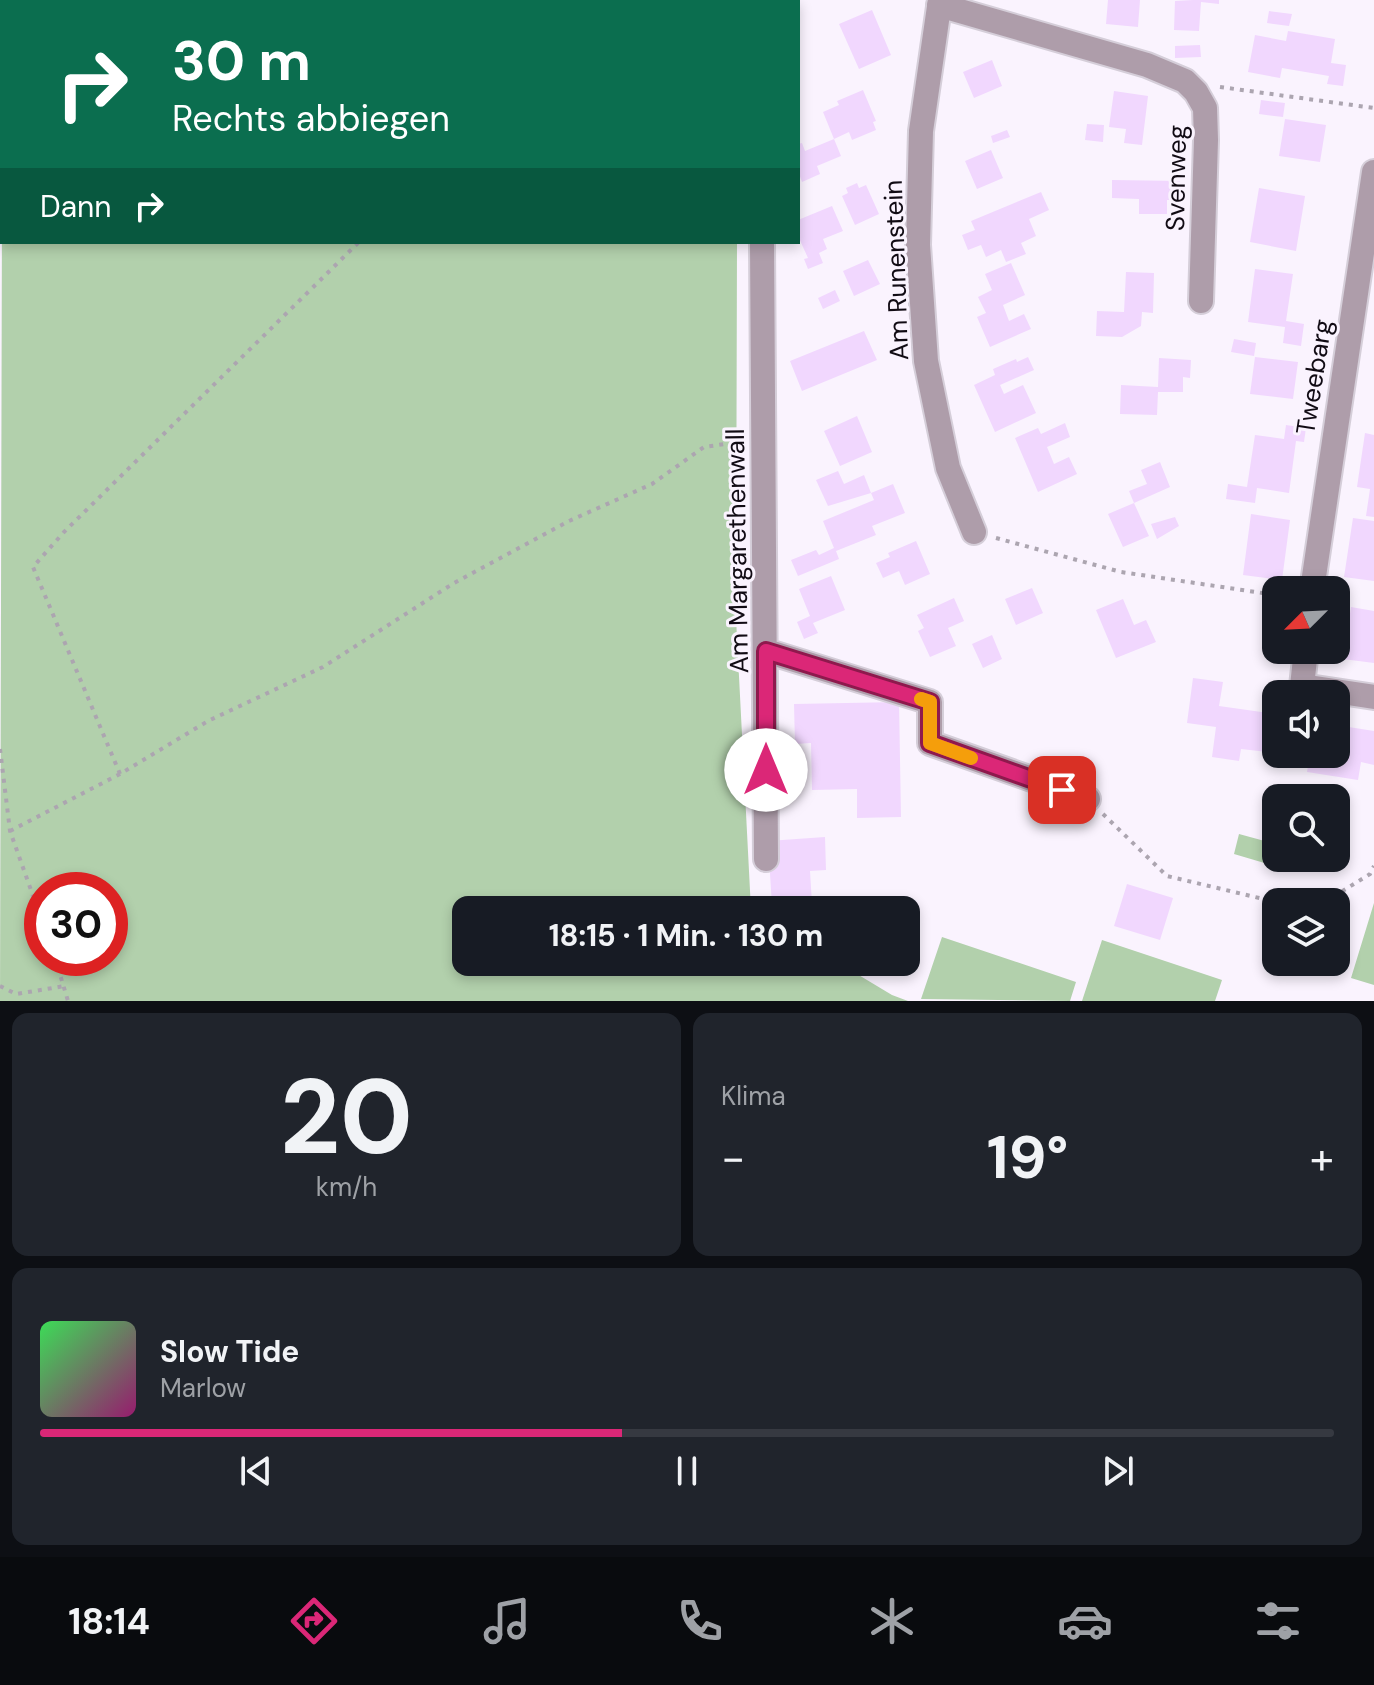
<!DOCTYPE html>
<html lang="de">
<head>
<meta charset="utf-8">
<style>
  body { margin:0; font-family:"DM Sans",sans-serif; background:#20242c; color:#f1f3f6; height:100vh; display:flex; flex-direction:column; font-size:30px; white-space:nowrap }
  * { box-sizing:border-box; margin:0 }
  p { font-size:26px; color:#9ea1a6 }
  .icon { flex:none; width:44px; height:44px; fill:none; stroke:currentColor; stroke-width:2; stroke-linecap:round; stroke-linejoin:round }
  .map { position:relative; height:1001px; overflow:hidden }
  .sheet { display:flex; flex-direction:column; gap:12px; padding:12px; background:#0d0f14; flex:1 }
  .sheet>* { flex:none }
  .top-card { position:absolute; left:0px; top:0px; width:800px; height:244px; box-shadow:0 4px 12px #0003; background:#0b6e4f; color:#fff; overflow:hidden }
  .needle { width:52px; rotate:246deg }
  .controls { position:absolute; left:1262px; top:576px; display:grid; gap:16px }
  .controls a { display:grid; place-items:center; width:88px; height:88px; border-radius:16px; background:#171b24; box-shadow:0 4px 12px #0003; font-size:40px }
  .speed { position:absolute; left:24px; top:872px; display:flex; gap:16px; font-size:40px; font-weight:700; text-align:center }
  .speed>* { display:grid; place-content:center; width:104px; height:104px; border-radius:50%; background:#171b24; box-shadow:0 4px 12px #0003; line-height:1 }
  .speed .limit { border:12px solid #d22; background:#fff; color:#111 }
  .pin { position:absolute; display:grid; place-items:center; width:68px; height:68px; color:#fff; margin:-34px; border-radius:16px; box-shadow:0 4px 12px #0006 }
  .me { position:absolute; width:88px; margin:-44px; rotate:0deg; stroke-linejoin:round; filter:drop-shadow(0 0 6px #0008) }
  .turn { display:flex; align-items:center; gap:28px; height:168px; padding:0 40px; font-size:36px }
  .turn .icon { width:104px; height:104px; stroke-width:2.5 }
  .turn b { display:block; font-size:56px; line-height:68px }
  .then { display:flex; align-items:center; height:76px; padding:0 40px; background:#0003; gap:16px; font-size:30px }
  .big { font-size:60px; font-weight:700; line-height:1.1 }
  .sheet .card { flex:1; display:flex; flex-direction:column; justify-content:center; gap:12px; min-width:0; padding:0 28px; border-radius:16px; background:#20242c }
  .sheet .dial { align-items:center; gap:0 }
  .dial b { font-size:104px; line-height:1 }
  .song { display:flex; align-items:center; gap:24px }
  .cover { width:96px; height:96px; border-radius:12px; background:linear-gradient(135deg,hsl(130 70% 55%),hsl(320 70% 35%)) }
  .played { height:8px; border-radius:4px; background:linear-gradient(90deg,#db2777 45%,#363941 45%) }
  .keys { display:flex; justify-content:space-around; direction:ltr }
  .heat { display:flex; justify-content:space-between; align-items:center; font-size:44px; direction:ltr }
  .sheet .tiles { flex:1; display:grid; gap:12px; grid-template-columns:1fr 1fr }
  .card:last-child { grid-column:span 2 }
  .trip { position:absolute; left:452px; top:896px; width:468px; height:80px; border-radius:16px; background:#171b24; box-shadow:0 4px 12px #0003; font-weight:700; line-height:80px; text-align:center }
  .tab-bar { display:flex; height:128px; justify-content:space-around; align-items:center; background:#090b0e; color:#9ea1a6 }
  .tab-bar .icon { width:56px; height:56px }
  .tab-bar .active { color:#db2777 }
  .tab-bar b { font-size:36px; color:#f1f3f6 }
  .map>svg:first-child { display:block }
  .green { fill:#b2d0ac; fill-rule:evenodd }
  .building { fill:#f1d7fe }
  .lines { fill:none; stroke-linecap:round; stroke-linejoin:round }
  .minor-casing { stroke:#d5ced9; stroke-width:28 }
  .path { stroke:#aca5b0; stroke-width:4; stroke-dasharray:4 6; stroke-linecap:butt }
  .minor { stroke:#ae9daa; stroke-width:24 }
  .route-casing { stroke:#8e194d; stroke-width:20 }
  .route { stroke:#db2777; stroke-width:14 }
  .slow { stroke:#f59e0b; stroke-width:14 }
  .labels { text-anchor:middle; dominant-baseline:central; stroke-width:6; stroke-linejoin:round; paint-order:stroke }
  .street-label { font-size:26px; fill:#110b14; stroke:#faf3fe }
</style>
</head>
<body>
<div class="map">
<svg width="1374" height="1001" viewBox="0 0 1374 1001">
  <rect width="100%" height="100%" fill="#faf3fe"/>
  <path class="green" d="M199,0H737V2H197Z
    M2,201V242H737L736,618L751,910H466V962H837L892,995L908,1001H0ZM42,890H110V958H42Z
    M1239,834L1276,844V858H1280L1278,867L1234,854Z
    M1374,903V985L1351,978Z
    M942,937L1076,982L1070,1001L921,999Z
    M1102,940L1222,980L1215,1001H1082Z"/>
  <path class="building" d="M1108,0H1140L1138,27L1106,24Z
    M1193,0H1219V4L1201,2L1199,31L1174,30L1175,1Z
    M872,10L891,55L859,69L839,24Z
    M1269,11L1292,14L1289,26L1267,23Z
    M1288,31L1335,39L1331,63L1346,65L1343,86L1327,84L1329,76L1282,68L1280,78L1248,72L1255,35L1286,41Z
    M1200,45L1201,57L1175,58V46Z
    M992,60L1002,86L974,98L963,72Z
    M863,90L876,121L873,122L876,130L852,140L849,132L834,139L841,156L817,166L820,174L802,182L798,171V144L802,143L805,151L834,139L823,112L839,105L837,101Z
    M1114,91L1148,96L1142,145L1124,143L1126,129L1109,127Z
    M1261,100L1285,103L1283,117L1259,114Z
    M1285,119L1326,125L1320,162L1279,156Z
    M1087,124L1104,125L1103,142L1085,140Z
    M1007,130L1010,137L993,143L991,136Z
    M991,150L1003,178L977,189L965,161Z
    M1112,180L1180,181L1179,200H1167V214H1139V199L1112,198Z
    M857,183L859,188L866,185L879,214L855,225L842,196L848,193L846,188Z
    M1259,188L1305,196L1296,251L1250,242Z
    M1041,192L1049,210L1029,219L1036,236L1021,243L1026,254L1006,262L1001,250L986,257L981,245L968,250L962,235L975,230L971,221Z
    M832,206L843,231L823,239L827,249L819,253L823,263L808,269L804,259L808,258L798,236V220Z
    M868,260L880,284L854,296L843,271Z
    M1011,263L1025,295L1003,305L1009,321L1024,314L1031,329L990,347L977,317L986,313L978,297L992,290L985,274Z
    M1255,269L1293,274L1286,321L1304,324L1301,346L1283,343L1285,327L1248,322Z
    M1126,272L1154,273L1153,313L1142,312L1141,326L1122,337L1096,336L1097,311L1124,312Z
    M835,290L840,301L823,309L818,298Z
    M864,331L877,360L802,391L790,361Z
    M1234,339L1256,343L1254,356L1231,352Z
    M1028,357L1034,370L1000,385L1004,394L1023,385L1036,413L995,432L974,385L995,375L993,369L1016,359L1017,362Z
    M1255,357L1298,362L1293,399L1250,394Z
    M1159,358L1191,360L1190,378L1183,377V392H1158L1157,415L1120,414L1121,385L1158,387Z
    M857,416L872,452L840,466L824,431Z
    M1065,423L1070,437L1047,447L1054,464L1069,457L1077,474L1038,492L1015,438L1038,428L1041,434Z
    M1286,425L1306,428L1304,442L1296,441L1289,493L1257,488L1255,503L1226,499L1228,484L1247,487L1255,435L1284,439Z
    M1365,433L1374,435V517L1366,516L1370,489L1357,487Z
    M1160,462L1170,487L1134,503L1129,491L1147,484L1141,470Z
    M838,471L844,484L864,475L871,493L828,506L816,480Z
    M893,484L905,513L872,526L876,535L836,551L839,559L798,576L791,560L816,550L819,555L834,548L823,521L874,500L871,493Z
    M1134,503L1149,536L1123,547L1108,514Z
    M1251,514L1290,520L1282,580L1243,575Z
    M1175,517L1179,526L1157,539L1151,524Z
    M1353,518L1374,521V581L1344,577Z
    M916,541L930,574L905,585L899,571L883,578L876,563L890,557L888,553Z
    M831,576L845,610L813,623L818,633L804,639L797,622L810,616L799,589Z
    M1032,588L1043,613L1016,625L1005,599Z
    M954,598L964,621L948,628L956,646L930,657L918,631L924,628L917,615Z
    M1123,599L1134,625L1146,620L1156,642L1116,658L1096,610Z
    M1351,607L1374,611V663L1343,659Z
    M992,635L1002,659L983,668L972,644Z
    M1193,678L1223,682L1219,706L1276,714V753L1241,749L1239,761L1212,757L1216,727L1187,723Z
    M899,702L901,817L857,818V789L812,790L811,743L795,744L794,704Z
    M1336,725L1374,731V765L1361,762L1358,780L1307,772L1310,754H1336Z
    M825,837L826,870L810,871L812,904L772,906L768,841Z
    M1127,884L1173,898L1160,940L1114,926Z"/>
  <g class="lines">
    <g class="minor-casing">
      <path id="minor" d="M760,0V2
        M940,0L921,131L918,245L926,361L948,468L974,532
        M939,5L1147,65L1185,81L1196,92L1205,108L1206,140L1201,301
        M762,242L766,859
        M1312,590L1374,172
        M1306,650L1302,686L1374,697
        M766,651L930,702V743L1088,799"/>
    </g>
    <path class="path" d="M608,2L610,0
      M1220,87L1374,108
      M996,538L1121,572L1276,595
      M0,749L10,831L42,921
      M120,774L33,567L64,532L359,242
      M1103,814L1167,876L1276,902
      M10,831L120,774L208,721L323,667L454,583L569,521L652,484L704,447L739,442
      M1325,902L1370,874L1374,866
      M55,958L68,1001
      M0,986L16,994L65,986"/>
    <use href="#minor" class="minor"/>
  </g>
  <g class="lines">
    <g class="route-casing">
      <path id="route" d="M766,770V651L930,702V743L1062,790"/>
    </g>
    <use href="#route" class="route"/>
    <path class="slow" d="M921,699L930,702V743L971,758"/>
  </g>
  <g class="labels">
    <g class="street-label">
      <text transform="translate(1176 178) rotate(-89)">Svenweg</text>
      <text transform="translate(896 270) rotate(-92)">Am Runenstein</text>
      <text transform="translate(1314 377) rotate(-81)">Tweebarg</text>
      <text transform="translate(737 551) rotate(-91)">Am Margarethenwall</text>
    </g>
  </g>
</svg>
<div class="controls">
<a><svg class="needle" viewBox="-14 -14 28 28"><path d="M0-13l5 13h-10z" fill="#e53935"/><path d="M0 13l5-13h-10z" fill="#9ea1a6"/></svg></a>
<a><svg class="icon" aria-label="sound" viewBox="0 0 24 24"><path d="M4 9h4l5-4v14l-5-4H4zM17 9q2 3 0 6"/></svg></a>
<a><svg class="icon" aria-label="search" viewBox="0 0 24 24"><circle cx="10" cy="10" r="6"/><path d="M15 15l6 6"/></svg></a>
<a><svg class="icon" aria-label="layers" viewBox="0 0 24 24"><path d="M12 4l9 5-9 5-9-5zM3 14l9 5 9-5"/></svg></a>
</div>
<div class="speed"><div class="limit">30</div></div>
<div class="pin" style="left:1062px;top:790px;background:#d93025"><svg class="icon" aria-label="arrive" viewBox="0 0 24 24"><path d="M6 21V4h12l-3 4 3 4H6"/></svg></div>
<svg class="me" style="left:766px;top:770px" viewBox="-20 -20 40 40"><circle r="19" fill="#fff"/><path d="M0-13L10 11 0 6-10 11z" fill="#db2777"/></svg>
<div class="trip">18:15 · 1 Min. · 130 m</div>
<div class="top-card">
<div class="turn"><svg class="icon" aria-label="right" viewBox="0 0 24 24"><path d="M7 20v-9h11M14 6l5 5-5 5"/></svg><div><b>30 m</b>Rechts abbiegen</div></div>
<div class="then">Dann<svg class="icon" aria-label="right" viewBox="0 0 24 24"><path d="M7 20v-9h11M14 6l5 5-5 5"/></svg></div>
</div>
</div>
<section class="sheet">
<div class="tiles">
<div class="card dial"><b>20</b><p>km/h</p></div>
<div class="card"><p>Klima</p>
<div class="heat"><a>−</a><b class="big">19°</b><a>+</a></div>
</div>
<div class="card">
<div class="song"><i class="cover"></i><div><b>Slow Tide</b><p>Marlow</p></div></div>
<div class="played"></div>
<div class="keys"><svg class="icon" aria-label="previous" viewBox="0 0 24 24"><path d="M18 5L8 12l10 7zM5 5v14"/></svg><svg class="icon" aria-label="pause" viewBox="0 0 24 24"><path d="M8 5v14M16 5v14"/></svg><svg class="icon" aria-label="next" viewBox="0 0 24 24"><path d="M6 5l10 7-10 7zM19 5v14"/></svg></div>
</div>
</div>
</section>
<nav class="tab-bar">
<b>18:14</b>
<svg class="icon active" aria-label="directions" viewBox="0 0 24 24"><path d="M12 3l9 9-9 9-9-9zM9 14v-3h6M13 9l2 2-2 2"/></svg>
<svg class="icon" aria-label="music" viewBox="0 0 24 24"><path d="M9 18V5l10-2v13"/><circle cx="6" cy="18" r="3"/><circle cx="16" cy="16" r="3"/></svg>
<svg class="icon" aria-label="phone" viewBox="0 0 24 24"><path d="M5 4h4l2 5-3 2q2 4 5 5l2-3 5 2v4C11 20 4 13 5 4z"/></svg>
<svg class="icon" aria-label="climate" viewBox="0 0 24 24"><path d="M12 3v18M4 7l16 10M4 17L20 7"/></svg>
<svg class="icon" aria-label="car" viewBox="0 0 24 24"><path d="M5 17H2v-5l4-1 3-4h7l3 4 3 1v5h-3M9 17h6M6 11h13"/><circle cx="7" cy="17" r="2"/><circle cx="17" cy="17" r="2"/></svg>
<svg class="icon" aria-label="filters" viewBox="0 0 24 24"><path d="M4 7h16M4 17h16"/><circle cx="9" cy="7" r="2"/><circle cx="15" cy="17" r="2"/></svg>
</nav>
</body>
</html>
